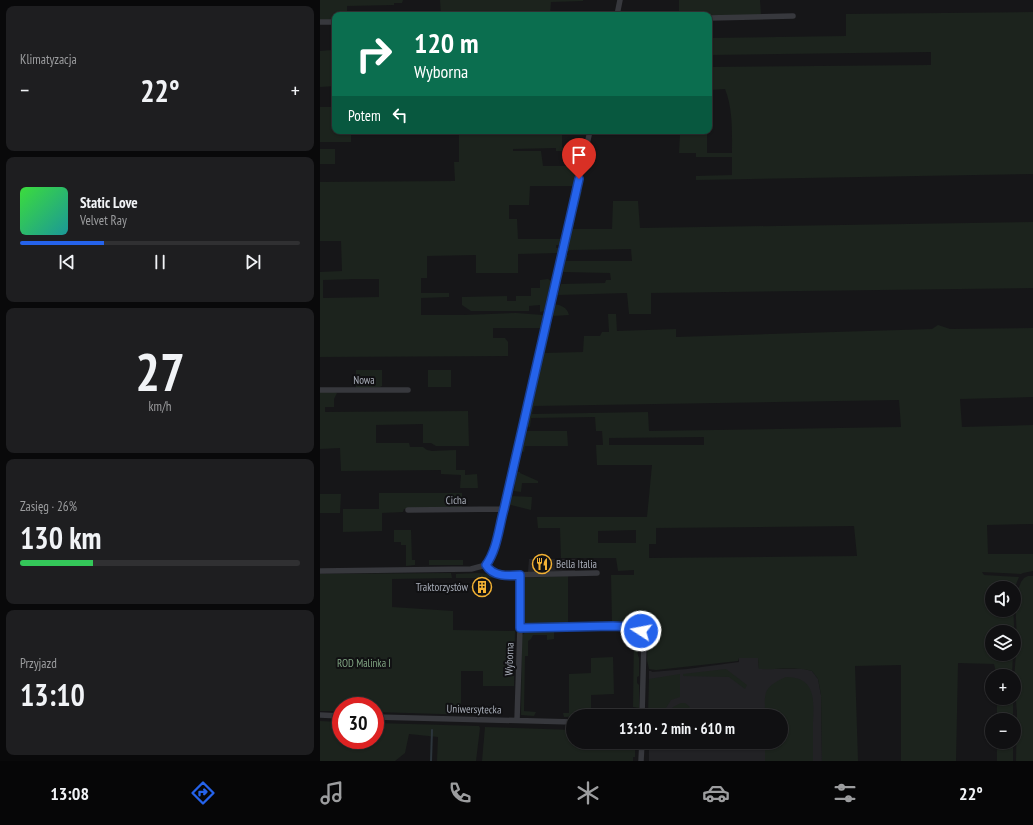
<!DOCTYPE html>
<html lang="pl">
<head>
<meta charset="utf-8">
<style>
  body { margin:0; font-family:"PT Sans Narrow",sans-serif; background:#1e1e20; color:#f1f3f6; height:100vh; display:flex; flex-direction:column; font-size:15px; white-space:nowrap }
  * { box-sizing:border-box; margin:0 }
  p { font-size:13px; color:#9c9d9f }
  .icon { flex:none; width:22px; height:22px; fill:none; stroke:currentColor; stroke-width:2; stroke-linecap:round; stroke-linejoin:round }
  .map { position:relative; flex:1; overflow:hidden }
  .panel { display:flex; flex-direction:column; gap:6px; padding:6px; background:#09090a; width:320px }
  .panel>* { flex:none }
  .guide { position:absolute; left:12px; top:12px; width:380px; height:122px; border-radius:8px; box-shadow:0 1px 3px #0004,0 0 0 1px #303032; background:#0b6e4f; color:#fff; overflow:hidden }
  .controls { position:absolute; left:665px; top:581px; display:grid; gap:8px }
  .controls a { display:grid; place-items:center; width:36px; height:36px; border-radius:50%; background:#101012; box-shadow:0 1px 3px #0004,0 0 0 1px #303032; font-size:20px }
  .speed { position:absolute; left:12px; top:697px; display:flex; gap:8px; font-size:20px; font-weight:700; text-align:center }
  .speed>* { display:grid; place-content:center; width:52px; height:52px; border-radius:50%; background:#101012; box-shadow:0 1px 3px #0004,0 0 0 1px #303032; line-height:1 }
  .speed .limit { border:6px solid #d22; background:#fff; color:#111 }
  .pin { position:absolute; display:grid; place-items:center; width:34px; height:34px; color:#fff; margin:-41px -17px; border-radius:50% 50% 50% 0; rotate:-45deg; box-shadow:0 0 4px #0007 }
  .pin .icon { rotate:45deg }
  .me { position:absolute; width:44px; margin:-22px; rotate:281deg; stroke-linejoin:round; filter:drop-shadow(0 0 3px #0008) }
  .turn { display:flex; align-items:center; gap:14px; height:84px; padding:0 16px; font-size:18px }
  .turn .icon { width:52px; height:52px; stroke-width:2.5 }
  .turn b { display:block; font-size:28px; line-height:34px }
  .then { display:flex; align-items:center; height:38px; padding:0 16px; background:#0003; gap:8px; font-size:15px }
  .big { font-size:30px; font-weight:700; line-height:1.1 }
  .panel .tile { flex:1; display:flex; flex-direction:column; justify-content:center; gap:6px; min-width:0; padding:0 14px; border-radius:8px; background:#1e1e20 }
  .panel .dial { align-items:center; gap:0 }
  .dial b { font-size:52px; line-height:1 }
  .song { display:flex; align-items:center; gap:12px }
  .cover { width:48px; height:48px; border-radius:6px; background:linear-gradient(135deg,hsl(120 70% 55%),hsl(180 70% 35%)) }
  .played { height:4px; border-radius:2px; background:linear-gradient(90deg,#2563eb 30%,#303032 30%) }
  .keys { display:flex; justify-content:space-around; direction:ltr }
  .heat { display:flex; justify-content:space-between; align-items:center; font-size:22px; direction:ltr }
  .charge { height:6px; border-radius:3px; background:linear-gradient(90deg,#34c759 26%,#303032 0) }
  .trip { position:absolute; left:246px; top:709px; width:222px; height:40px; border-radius:20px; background:#101012; box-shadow:0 1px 3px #0004,0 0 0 1px #303032; font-weight:700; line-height:40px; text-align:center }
  .tabs { display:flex; height:64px; justify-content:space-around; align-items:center; background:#060607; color:#9c9d9f }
  .tabs .icon { width:28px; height:28px }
  .tabs .active { color:#2563eb }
  .tabs b { font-size:18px; color:#f1f3f6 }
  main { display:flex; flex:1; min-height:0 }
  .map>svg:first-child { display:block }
  .built { fill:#222225 }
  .green { fill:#1c231d; fill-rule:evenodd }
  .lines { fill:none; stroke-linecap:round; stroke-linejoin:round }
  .stream { stroke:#2c353c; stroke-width:2 }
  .minor { stroke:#37383d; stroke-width:5.5 }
  .route-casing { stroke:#184099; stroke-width:10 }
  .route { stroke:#2563eb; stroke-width:7 }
  .labels { text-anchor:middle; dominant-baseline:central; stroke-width:4; stroke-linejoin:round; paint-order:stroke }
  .street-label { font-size:11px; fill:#a8adb8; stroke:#111113 }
  .poi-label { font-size:11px; fill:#a8adb8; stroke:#111113; text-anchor:start }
  .park-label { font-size:11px; fill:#7fa381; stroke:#111113 }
</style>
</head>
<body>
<main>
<section class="panel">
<div class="tile"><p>Klimatyzacja</p>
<div class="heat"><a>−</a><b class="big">22°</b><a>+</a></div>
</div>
<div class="tile">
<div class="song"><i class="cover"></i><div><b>Static Love</b><p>Velvet Ray</p></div></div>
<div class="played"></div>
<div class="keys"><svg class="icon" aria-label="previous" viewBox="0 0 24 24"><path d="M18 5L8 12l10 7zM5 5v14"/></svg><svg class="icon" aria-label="pause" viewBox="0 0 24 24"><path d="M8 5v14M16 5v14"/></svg><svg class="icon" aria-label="next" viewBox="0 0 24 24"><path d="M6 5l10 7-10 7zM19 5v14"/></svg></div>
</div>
<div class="tile dial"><b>27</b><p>km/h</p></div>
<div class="tile"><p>Zasięg · 26%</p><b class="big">130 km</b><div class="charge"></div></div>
<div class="tile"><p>Przyjazd</p><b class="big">13:10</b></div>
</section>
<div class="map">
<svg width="713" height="761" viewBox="0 0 713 761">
  <rect width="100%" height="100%" fill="#161618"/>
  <path class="built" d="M275,131H354V134L276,135L274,134Z
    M209,559H255V571L208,572Z
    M419,658H438L439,669H473L481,668L492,671L498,679L501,695L502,761H329V742H461V716H329V671H331L332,672L367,669L419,662Z"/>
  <path class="green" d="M0,0H100H83L82,3H74V5L27,6V15H15V20H0Z
    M120,0H263V1L231,2L230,15H121Z
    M359,0H440L441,15H359Z
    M713,12V174L376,180V176L412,175V157H376V153H359L360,134H387V153H412C412,132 413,109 405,89L389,90V67L611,65V52L389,55V38L526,36V14Z
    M12,44H15V86L0,87V51L12,50Z
    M0,107H15V131H31V142H0Z
    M139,131H242V147L246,148V151H236V148L193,149V151H221L223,166H255L257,167L253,186H210L209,205H189V219H197L198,239H241L240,245H236V248H239L238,253L198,254V273H156V255L107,256V278H101V293H129V297L101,298V315H144L196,313L223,315L221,328H173V338H185L188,342V356L0,357V272L22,271L21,241H0V182L135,181L134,162H139ZM36,279H59V297L3,298V280Z
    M0,149H15V164H0Z
    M259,190L262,191L258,207H257L253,229H292L293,201H318L320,228L713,222V288L331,293V314H309L307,293L238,295L241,284L285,283L286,280H291L290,273L243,272L242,278L240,275L244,255H248L246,261H312L311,249L249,250V251H245Z
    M228,279L231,281L224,311L220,312V305L209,306V311H151L142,305V297L187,296V301H196V296H211V288H220V280Z
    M233,304C241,305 247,307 249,315L233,316L231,323L229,322Z
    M288,314H296L297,331L356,329V337L612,329L618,325L630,329L713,328V397L640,399L642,427L713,425V524L667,525L668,554H713V571L703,573L701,574L662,572L664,575L699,577L694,589L672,588V610H693C694,618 694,626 694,635V632H672V654H693L692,676H677L674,664L638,663L636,761H581V665L535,666L538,761H502L501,695L498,679L492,671C475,666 456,670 439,669L438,658H419L418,661L336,670L329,669L327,660L328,626L325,622L321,621L312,624H292L291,575H314V570L298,571L296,558H241L240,528H218L217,517H327L332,465H277L276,445H283L282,431H276L275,417L211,418L210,427L205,426L227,328L231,326L225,353L263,352L264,336H280L282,332H289ZM579,400L581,427L329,431L328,412L212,414L214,406ZM384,437V445H289V438ZM534,526L537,556L329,558V544H336V528ZM278,531L316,530V543H278Z
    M36,370H62V386L60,387L36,388Z
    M108,370H131V387H108Z
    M0,392H14L17,393L14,399V407H5V412L148,411L149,446H116L111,443H103V424L56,425V443H89L90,447H103L107,450L112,451L136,450V470H145V475L157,474L158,488H140L141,475L121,474V470L21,471L20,448L0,449Z
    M204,431H247L248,446H205L204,452L200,451Z
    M196,472H200V473L218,481V483H202L201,492L194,491L195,484L192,483Z
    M59,493H142V507L84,509L83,512L62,513V531L23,532V509H59Z
    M0,494H21L20,513H0Z
    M191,496L212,497L211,510L191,505L189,506L188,503L190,497Z
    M74,530H91L92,560H95V565L86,566V545H81V542H74Z
    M109,560H143V565H109Z
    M131,573L132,578L72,579V607L133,611V630L195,631L194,686H163V671H141V711H154V715L55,712V706H21V711H0V574Z
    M157,573L170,574L174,578H136V574Z
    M248,576V624H205L204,622L203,578Z
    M708,576H713V761H696L697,712L694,679L697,640L695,598L701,582L704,578Z
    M236,630L235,632H234V639L227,640V635H213L211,639L208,641V656H205L204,711L216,712L214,716L201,715L202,635L207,631Z
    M314,632H318C321,641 315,650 319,658V676L317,677V683L319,685V708L313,707Z
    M293,657L294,694L271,695V714L285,715V716L244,717L243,713H249V674L271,673V658Z
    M406,669L427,685L425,689L409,677L363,676V674Z
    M360,674V697L351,700L341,716H328L329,679Z
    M466,677C496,677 494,700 493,723C493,736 493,748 493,761H445V742H461V716H445C445,692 442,688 466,677Z
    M677,698H693V720H677Z
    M361,703H365L370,707L367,710L370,716H348L353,707Z
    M0,721L21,722V740H55V723L159,726L160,728L156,761H117L118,737L89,734L85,753L75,761H0Z
    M165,727L253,730V742H315V757H313V761H162Z
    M677,742H693V761H677Z"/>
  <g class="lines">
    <path class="stream" d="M111,761L112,730"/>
    <path class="minor" d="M297,15L300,0
      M389,18L473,16
      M0,22H15
      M0,390H88
      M88,510L184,509
      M166,565C177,550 179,527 184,509L270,131
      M166,565C171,573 177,574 186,575L277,573
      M0,571L151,569L166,565
      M200,628L293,627H310L321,631L324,640L322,716
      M0,715L21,716
      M55,717L253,722
      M197,720L200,628V575
      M321,761L322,742"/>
  </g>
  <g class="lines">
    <g class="route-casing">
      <path id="route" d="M259,179L184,509C179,527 177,550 166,565C173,577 188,576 200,575V628L293,626L310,627L321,631"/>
    </g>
    <use href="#route" class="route"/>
  </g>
  <defs>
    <g id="restaurant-ring" transform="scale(1)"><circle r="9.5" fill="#111113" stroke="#f2b134" stroke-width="1.5"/><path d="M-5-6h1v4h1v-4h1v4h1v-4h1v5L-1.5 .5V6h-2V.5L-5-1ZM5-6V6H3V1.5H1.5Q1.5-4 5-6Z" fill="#f2b134"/></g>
    <g id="building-ring" transform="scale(1)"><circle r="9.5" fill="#111113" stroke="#f2b134" stroke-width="1.5"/><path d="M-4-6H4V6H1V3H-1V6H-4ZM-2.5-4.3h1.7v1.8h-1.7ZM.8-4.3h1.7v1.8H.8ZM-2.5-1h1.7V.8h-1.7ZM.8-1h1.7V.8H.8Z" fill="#f2b134"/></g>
  </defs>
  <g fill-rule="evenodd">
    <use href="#restaurant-ring" x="222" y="564"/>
    <use href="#building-ring" x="162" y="587"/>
  </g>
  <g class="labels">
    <g class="street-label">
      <text x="44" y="380">Nowa</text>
      <text transform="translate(136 500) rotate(-1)">Cicha</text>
      <text transform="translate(189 659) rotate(-88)">Wyborna</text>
      <text transform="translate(154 709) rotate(1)">Uniwersytecka</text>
    </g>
    <g class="poi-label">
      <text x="236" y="564">Bella Italia</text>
      <text x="148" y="587" text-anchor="end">Traktorzystów</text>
    </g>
    <g class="park-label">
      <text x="44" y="663">ROD Malinka I</text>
    </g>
  </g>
</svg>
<div class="controls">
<a><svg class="icon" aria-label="sound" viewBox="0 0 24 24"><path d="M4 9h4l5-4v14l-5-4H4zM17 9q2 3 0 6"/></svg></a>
<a><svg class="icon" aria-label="layers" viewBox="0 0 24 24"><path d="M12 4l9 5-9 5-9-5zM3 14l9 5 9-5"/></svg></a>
<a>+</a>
<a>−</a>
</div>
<div class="speed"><div class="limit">30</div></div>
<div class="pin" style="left:259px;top:179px;background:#d93025"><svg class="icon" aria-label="arrive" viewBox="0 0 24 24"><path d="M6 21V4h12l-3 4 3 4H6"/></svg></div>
<svg class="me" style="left:321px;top:631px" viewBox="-20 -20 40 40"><circle r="17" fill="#2563eb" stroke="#fff" stroke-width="3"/><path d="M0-11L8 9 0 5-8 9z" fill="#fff"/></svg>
<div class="trip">13:10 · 2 min · 610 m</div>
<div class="guide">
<div class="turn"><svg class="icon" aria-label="right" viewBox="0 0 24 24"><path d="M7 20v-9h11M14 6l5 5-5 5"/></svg><div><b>120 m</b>Wyborna</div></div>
<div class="then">Potem<svg class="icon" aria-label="left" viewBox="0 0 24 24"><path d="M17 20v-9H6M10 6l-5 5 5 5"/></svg></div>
</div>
</div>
</main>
<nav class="tabs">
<b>13:08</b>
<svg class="icon active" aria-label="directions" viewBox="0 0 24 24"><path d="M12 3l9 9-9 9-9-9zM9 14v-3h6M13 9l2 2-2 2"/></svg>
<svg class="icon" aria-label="music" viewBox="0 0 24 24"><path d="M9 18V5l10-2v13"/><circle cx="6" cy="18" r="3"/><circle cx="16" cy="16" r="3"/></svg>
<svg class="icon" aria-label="phone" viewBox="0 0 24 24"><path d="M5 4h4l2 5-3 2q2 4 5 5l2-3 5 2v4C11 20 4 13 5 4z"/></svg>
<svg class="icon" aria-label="climate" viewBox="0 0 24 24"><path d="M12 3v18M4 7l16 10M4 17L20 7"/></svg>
<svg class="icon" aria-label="car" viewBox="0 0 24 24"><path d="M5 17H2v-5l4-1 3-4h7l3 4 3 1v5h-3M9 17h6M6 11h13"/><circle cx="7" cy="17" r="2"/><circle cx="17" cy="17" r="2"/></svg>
<svg class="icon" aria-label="filters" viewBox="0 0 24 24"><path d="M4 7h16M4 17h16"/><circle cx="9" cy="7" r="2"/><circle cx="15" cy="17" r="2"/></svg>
<b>22°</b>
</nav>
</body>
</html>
